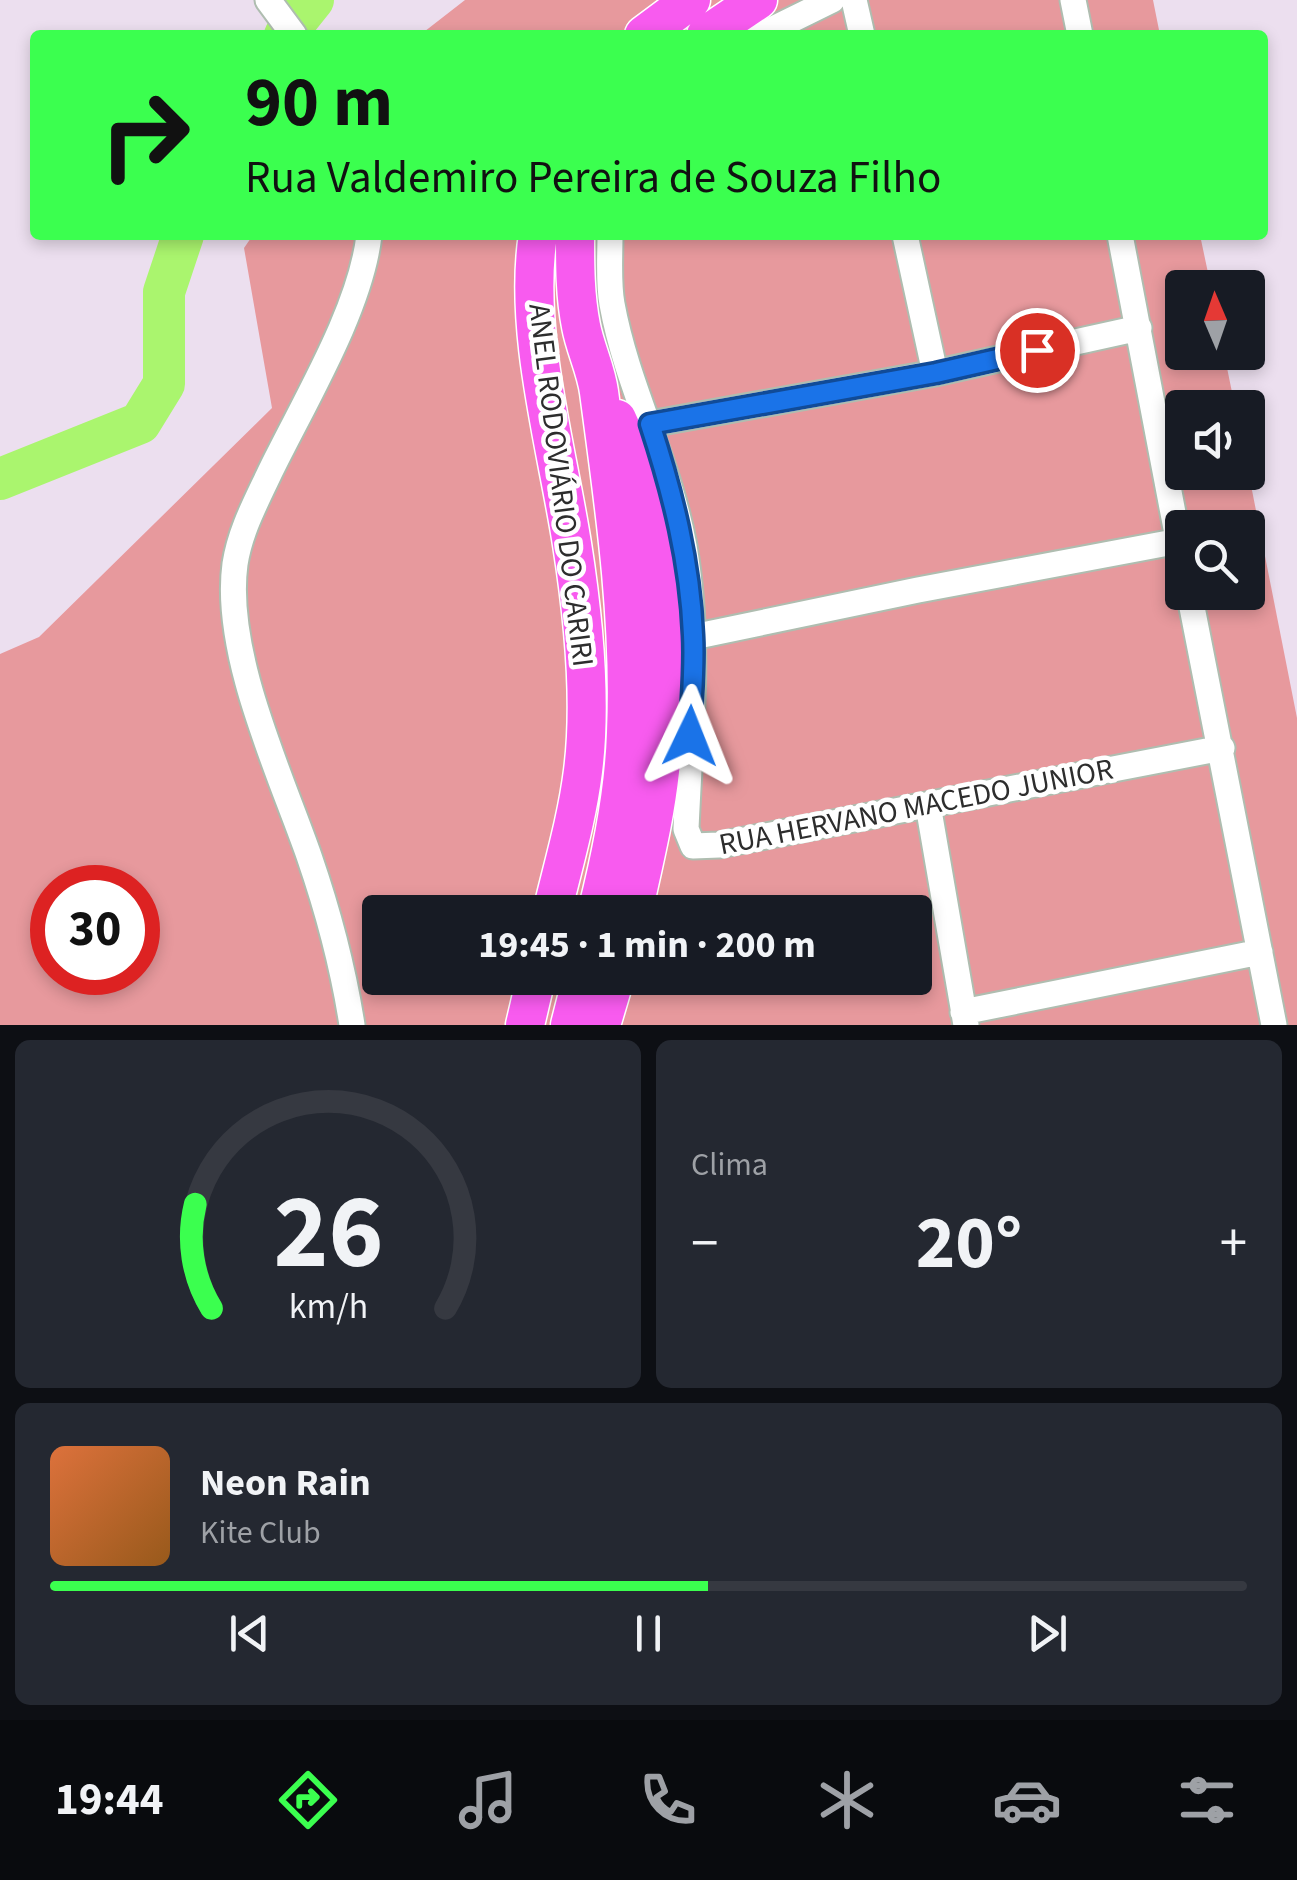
<!DOCTYPE html>
<html lang="pt">
<head>
<meta charset="utf-8">
<style>
  body { margin:0; font-family:"Source Sans 3",sans-serif; background:#242831; color:#f1f3f6; height:100vh; display:flex; flex-direction:column; font-size:38px; white-space:nowrap }
  * { box-sizing:border-box; margin:0 }
  p { font-size:32px; color:#9ea1a6 }
  .icon { flex:none; width:55px; height:55px; fill:none; stroke:currentColor; stroke-width:2; stroke-linecap:round; stroke-linejoin:round }
  .map { position:relative; height:1025px; overflow:hidden }
  .drawer { display:flex; flex-direction:column; gap:15px; padding:15px; background:#0d0f14; flex:1 }
  .drawer>* { flex:none }
  .banner { position:absolute; left:30px; top:30px; width:1238px; height:210px; border-radius:10px; box-shadow:0 5px 15px #0003; background:#3bff4f; color:#111; overflow:hidden }
  .needle { width:65px; rotate:358deg }
  .controls { position:absolute; left:1165px; top:270px; display:grid; gap:20px }
  .controls a { display:grid; place-items:center; width:100px; height:100px; border-radius:10px; background:#171b24; box-shadow:0 5px 15px #0003; font-size:50px }
  .speed { position:absolute; left:30px; top:865px; display:flex; gap:20px; font-size:50px; font-weight:700; text-align:center }
  .speed>* { display:grid; place-content:center; width:130px; height:130px; border-radius:50%; background:#171b24; box-shadow:0 5px 15px #0003; line-height:1 }
  .speed .limit { border:15px solid #d22; background:#fff; color:#111 }
  .pin { position:absolute; display:grid; place-items:center; width:85px; height:85px; color:#fff; margin:-42px; border:5px solid #fff; border-radius:50%; box-shadow:0 2px 10px #0007 }
  .me { position:absolute; width:110px; margin:-55px; rotate:2deg; stroke-linejoin:round; filter:drop-shadow(0 0 8px #0008) }
  .turn { display:flex; align-items:center; gap:35px; height:210px; padding:0 50px; font-size:45px }
  .turn .icon { width:130px; height:130px; stroke-width:2.5 }
  .turn b { display:block; font-size:70px; line-height:85px }
  .big { font-size:75px; font-weight:700; line-height:1.1 }
  .drawer .tile { flex:1; display:flex; flex-direction:column; justify-content:center; gap:15px; min-width:0; padding:0 35px; border-radius:15px; background:#242831 }
  .drawer .dial { align-items:center; gap:0 }
  .dial svg { height:260px; overflow:visible; fill:none; stroke:#363941; stroke-width:7; stroke-linecap:round; text-anchor:middle }
  .dial text { fill:#f1f3f6; stroke:none }
  .song { display:flex; align-items:center; gap:30px }
  .cover { width:120px; height:120px; border-radius:15px; background:linear-gradient(135deg,hsl(20 70% 55%),hsl(30 70% 35%)) }
  .played { height:10px; border-radius:5px; background:linear-gradient(90deg,#3bff4f 55%,#363941 55%) }
  .keys { display:flex; justify-content:space-around; direction:ltr }
  .heat { display:flex; justify-content:space-between; align-items:center; font-size:55px; direction:ltr }
  .drawer .tiles { flex:1; display:grid; gap:15px; grid-template-columns:1fr 1fr }
  .tile:last-child { grid-column:span 2 }
  .trip { position:absolute; left:362px; top:895px; width:570px; height:100px; border-radius:10px; background:#171b24; box-shadow:0 5px 15px #0003; font-weight:700; line-height:100px; text-align:center }
  .tab-bar { display:flex; height:160px; justify-content:space-around; align-items:center; background:#090b0e; color:#9ea1a6 }
  .tab-bar .icon { width:70px; height:70px }
  .tab-bar .active { color:#3bff4f }
  .tab-bar b { font-size:45px; color:#f1f3f6 }
  .map>svg:first-child { display:block }
  .green { fill:#e7999d; fill-rule:evenodd }
  .lines { fill:none; stroke-linecap:round; stroke-linejoin:round }
  .river { stroke:#aaf56e; stroke-width:42 }
  .street-casing { stroke:#afbdb0; stroke-width:29 }
  .primary-casing { stroke:#fff; stroke-width:41 }
  .street { stroke:#fff; stroke-width:25 }
  .primary { stroke:#f85bef; stroke-width:38 }
  .route-casing { stroke:#114b97; stroke-width:25 }
  .route { stroke:#1a73e8; stroke-width:18 }
  .labels { text-anchor:middle; dominant-baseline:central; stroke-width:9; stroke-linejoin:round; paint-order:stroke }
  .street-label { font-size:30px; fill:#2d2d2d; stroke:#fff }
</style>
</head>
<body>
<div class="map">
<svg width="1297" height="1025" viewBox="0 0 1297 1025">
  <rect width="100%" height="100%" fill="#ecdfef"/>
  <path class="green" d="M465,0H1153L1160,35H420Z
    M253,235H1200L1211,287L1182,288V352L1224,353L1235,407L1182,408V472L1248,470L1297,718V1025H0V654L39,637L272,408L244,248ZM1182,528H1248V592H1182ZM52,888H138V972H52ZM380,912H915V978H380Z"/>
  <g class="lines">
    <path class="river" d="M285,35L313,0
      M0,479L140,423L164,384V292L183,235"/>
    <g class="street-casing">
      <path id="street" d="M268,0L294,35
        M854,0L862,35
        M1073,0L1080,35
        M761,35L832,0
        M610,235C610,257 608,282 612,304C627,387 669,462 684,546C700,639 690,735 686,829L693,846L719,845L1222,748
        M905,235L935,373
        M1120,235L1182,560
        M650,424L935,373L1139,328
        M1189,592L1274,1025
        M693,637L918,590L1179,541
        M928,805L966,1025
        M963,1012L1260,952
        M352,1025C343,967 328,911 309,856C280,773 223,653 235,564C240,531 256,502 270,472C303,404 361,309 369,235"/>
    </g>
    <g class="primary-casing">
      <path id="primary" d="M644,35L691,0
        M706,35L758,0
        M538,235C523,331 557,448 572,544C583,614 592,701 583,771C577,819 563,866 552,912
        M575,235C575,265 575,296 581,326C585,348 596,369 599,392C614,504 631,619 626,733C624,794 612,853 597,912
        M617,419C661,513 672,667 660,771C655,818 643,865 633,912
        M525,1025L536,978
        M570,1025L582,978
        M601,1025L615,978"/>
    </g>
    <use href="#street" class="street"/>
    <use href="#primary" class="primary"/>
  </g>
  <g class="lines">
    <g class="route-casing">
      <path id="route" d="M690,736C691,703 695,668 693,635C690,562 673,494 650,424L936,373L1037,350"/>
    </g>
    <use href="#route" class="route"/>
  </g>
  <g class="labels">
    <g class="street-label">
      <text transform="translate(561 485) rotate(83)">ANEL RODOVIÁRIO DO CARIRI</text>
      <text transform="translate(916 807) rotate(-11)">RUA HERVANO MACEDO JUNIOR</text>
    </g>
  </g>
</svg>
<div class="controls">
<a><svg class="needle" viewBox="-14 -14 28 28"><path d="M0-13l5 13h-10z" fill="#e53935"/><path d="M0 13l5-13h-10z" fill="#9ea1a6"/></svg></a>
<a><svg class="icon" aria-label="sound" viewBox="0 0 24 24"><path d="M4 9h4l5-4v14l-5-4H4zM17 9q2 3 0 6"/></svg></a>
<a><svg class="icon" aria-label="search" viewBox="0 0 24 24"><circle cx="10" cy="10" r="6"/><path d="M15 15l6 6"/></svg></a>
</div>
<div class="speed"><div class="limit">30</div></div>
<div class="pin" style="left:1037px;top:350px;background:#d93025"><svg class="icon" aria-label="arrive" viewBox="0 0 24 24"><path d="M6 21V4h12l-3 4 3 4H6"/></svg></div>
<svg class="me" style="left:690px;top:736px" viewBox="-20 -20 40 40"><path d="M0-17L14 15 0 8-14 15z" fill="#1a73e8" stroke="#fff" stroke-width="4"/></svg>
<div class="trip">19:45 · 1 min · 200 m</div>
<div class="banner">
<div class="turn"><svg class="icon" aria-label="right" viewBox="0 0 24 24"><path d="M7 20v-9h11M14 6l5 5-5 5"/></svg><div><b>90 m</b>Rua Valdemiro Pereira de Souza Filho</div></div>
</div>
</div>
<section class="drawer">
<div class="tiles">
<div class="tile dial"><svg viewBox="0 0 100 80">
<path d="M14 69A42 42 0 1 1 86 69"/>
<path d="M14 69A42 42 0 0 1 9 37" stroke="#3bff4f"/>
<text x="50" y="56" font-size="32" font-weight="700">26</text>
<text x="50" y="72" font-size="11">km/h</text>
</svg></div>
<div class="tile"><p>Clima</p>
<div class="heat"><a>−</a><b class="big">20°</b><a>+</a></div>
</div>
<div class="tile">
<div class="song"><i class="cover"></i><div><b>Neon Rain</b><p>Kite Club</p></div></div>
<div class="played"></div>
<div class="keys"><svg class="icon" aria-label="previous" viewBox="0 0 24 24"><path d="M18 5L8 12l10 7zM5 5v14"/></svg><svg class="icon" aria-label="pause" viewBox="0 0 24 24"><path d="M8 5v14M16 5v14"/></svg><svg class="icon" aria-label="next" viewBox="0 0 24 24"><path d="M6 5l10 7-10 7zM19 5v14"/></svg></div>
</div>
</div>
</section>
<nav class="tab-bar">
<b>19:44</b>
<svg class="icon active" aria-label="directions" viewBox="0 0 24 24"><path d="M12 3l9 9-9 9-9-9zM9 14v-3h6M13 9l2 2-2 2"/></svg>
<svg class="icon" aria-label="music" viewBox="0 0 24 24"><path d="M9 18V5l10-2v13"/><circle cx="6" cy="18" r="3"/><circle cx="16" cy="16" r="3"/></svg>
<svg class="icon" aria-label="phone" viewBox="0 0 24 24"><path d="M5 4h4l2 5-3 2q2 4 5 5l2-3 5 2v4C11 20 4 13 5 4z"/></svg>
<svg class="icon" aria-label="climate" viewBox="0 0 24 24"><path d="M12 3v18M4 7l16 10M4 17L20 7"/></svg>
<svg class="icon" aria-label="car" viewBox="0 0 24 24"><path d="M5 17H2v-5l4-1 3-4h7l3 4 3 1v5h-3M9 17h6M6 11h13"/><circle cx="7" cy="17" r="2"/><circle cx="17" cy="17" r="2"/></svg>
<svg class="icon" aria-label="filters" viewBox="0 0 24 24"><path d="M4 7h16M4 17h16"/><circle cx="9" cy="7" r="2"/><circle cx="15" cy="17" r="2"/></svg>
</nav>
</body>
</html>
